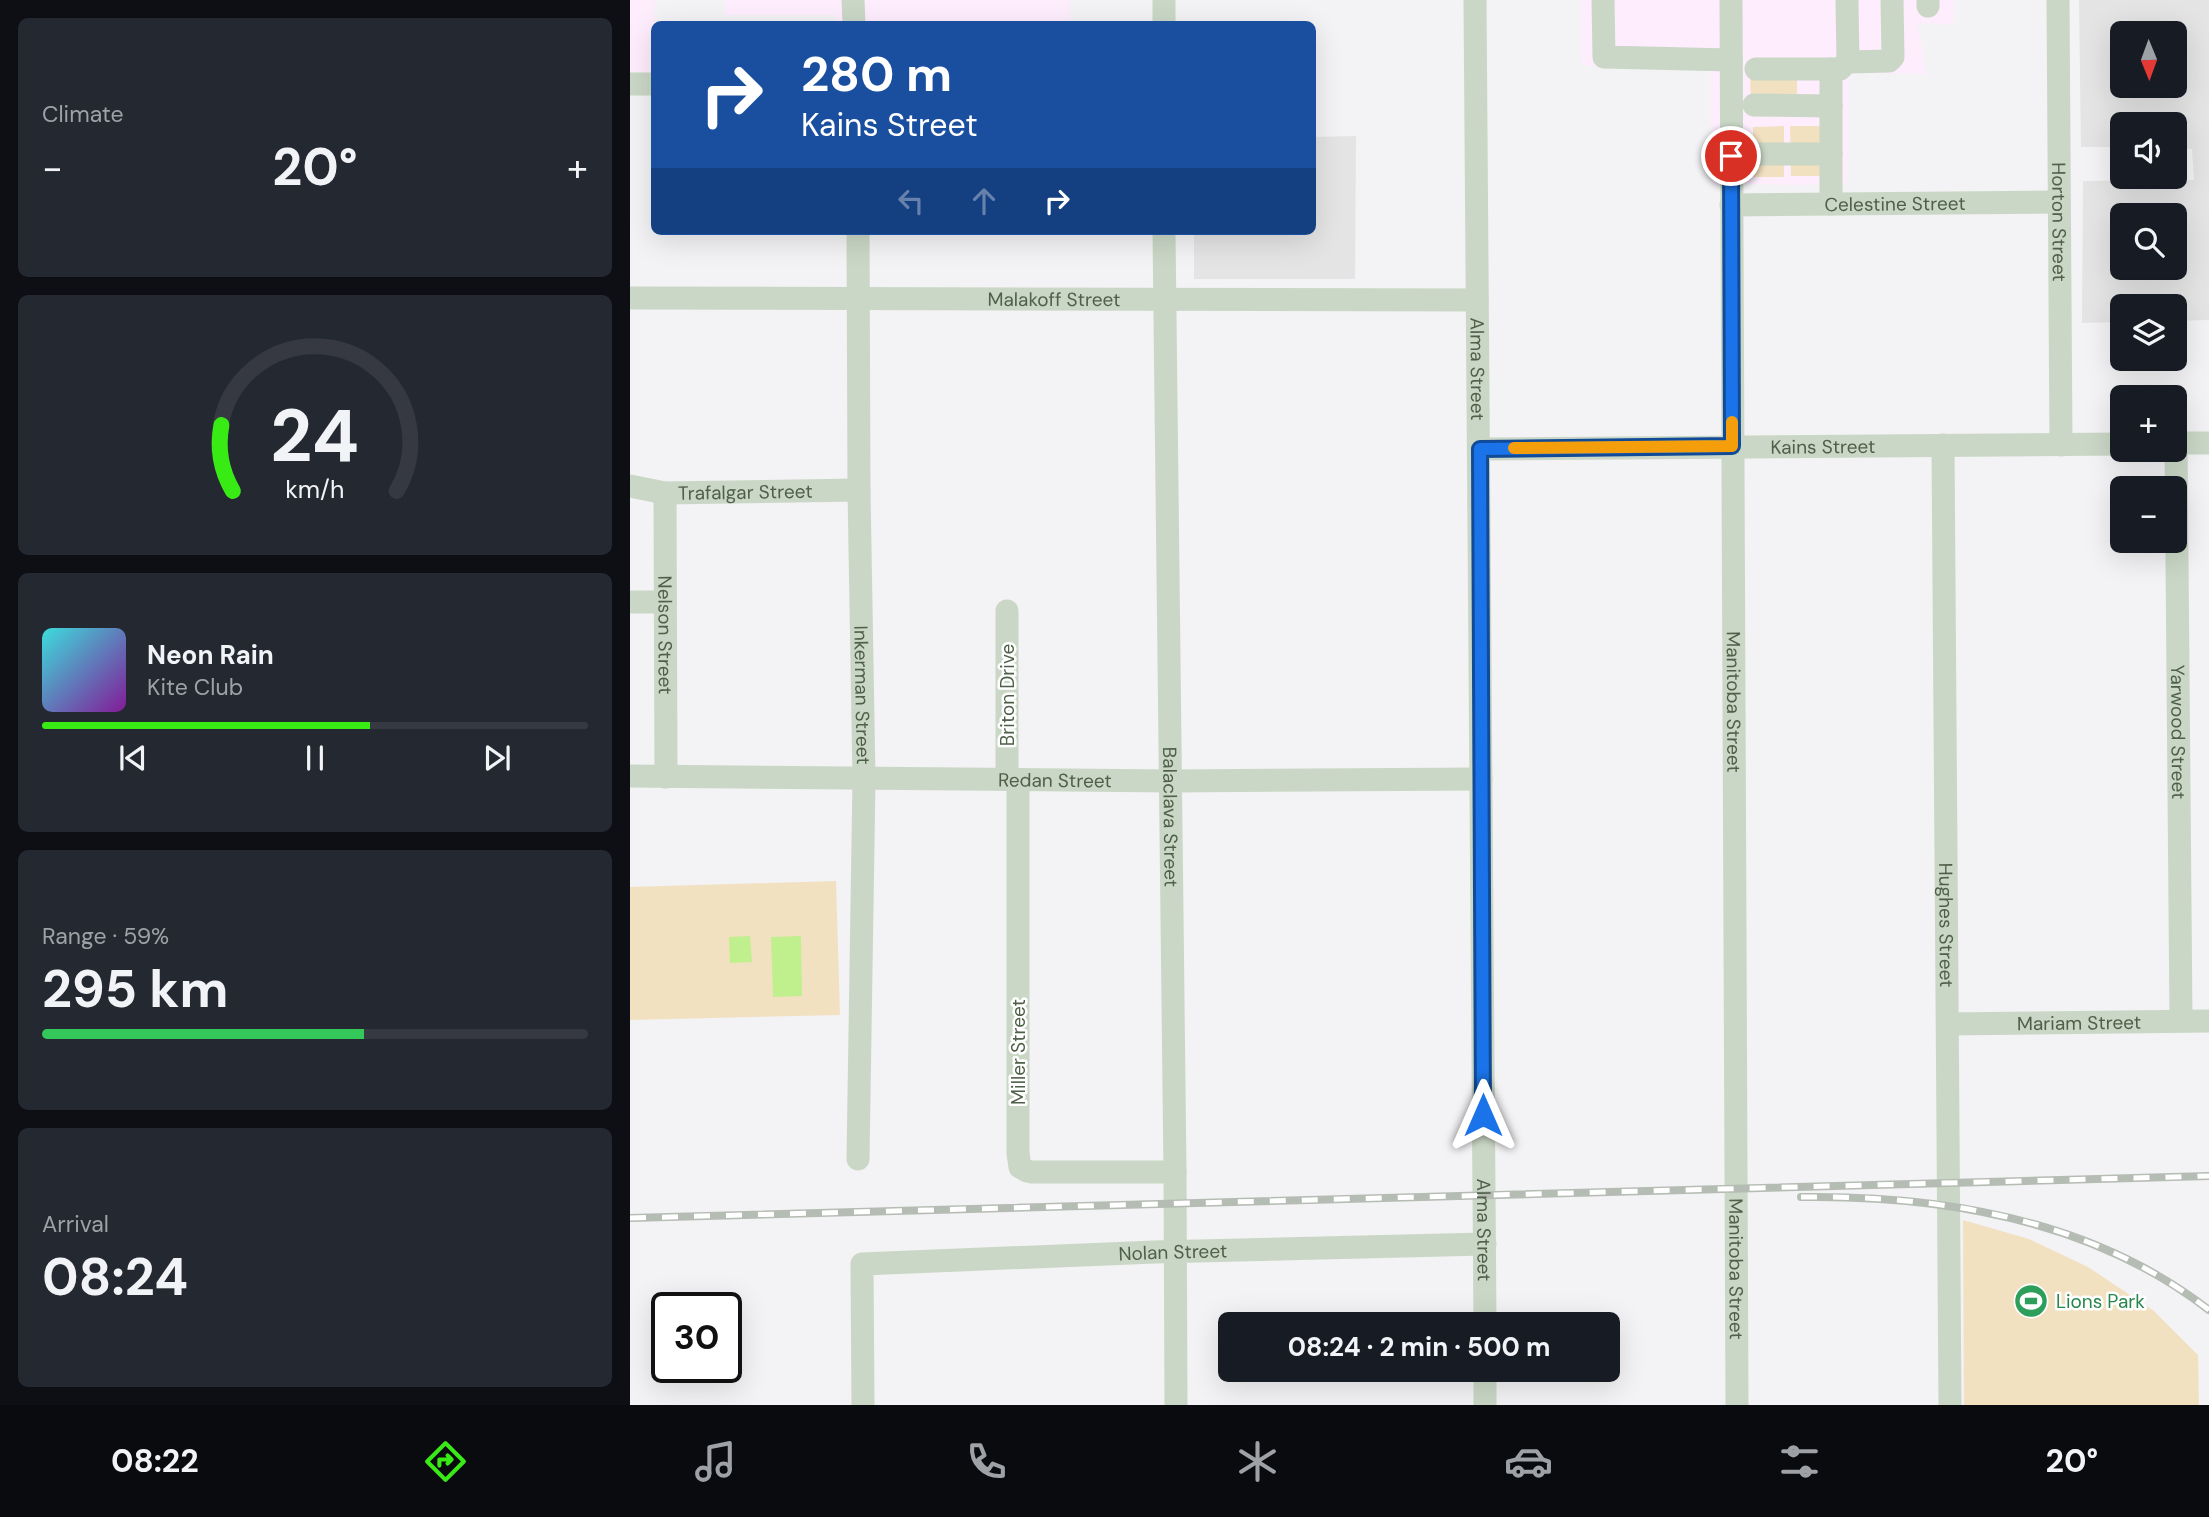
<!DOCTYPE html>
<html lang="en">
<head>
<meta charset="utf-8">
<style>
  body { margin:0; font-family:"DM Sans",sans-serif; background:#242831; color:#f1f3f6; height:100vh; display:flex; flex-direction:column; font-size:26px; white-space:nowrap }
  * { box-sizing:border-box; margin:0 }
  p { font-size:23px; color:#9ea1a6 }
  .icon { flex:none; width:38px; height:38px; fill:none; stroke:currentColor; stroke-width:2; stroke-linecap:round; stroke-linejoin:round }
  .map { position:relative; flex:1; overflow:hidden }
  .drawer { display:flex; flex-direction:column; gap:18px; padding:18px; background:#0d0f14; width:630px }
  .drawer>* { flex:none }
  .banner { position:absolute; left:21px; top:21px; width:665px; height:214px; border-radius:10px; box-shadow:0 7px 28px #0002; background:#1a4fa0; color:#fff; overflow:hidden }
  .needle { width:46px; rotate:179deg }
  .buttons { position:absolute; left:1480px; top:21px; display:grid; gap:14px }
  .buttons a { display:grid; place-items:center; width:77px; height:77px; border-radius:10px; background:#171b24; box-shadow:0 7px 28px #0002; font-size:35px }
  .speed { position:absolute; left:21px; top:1292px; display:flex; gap:14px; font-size:35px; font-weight:700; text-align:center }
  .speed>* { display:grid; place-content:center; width:91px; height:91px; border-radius:50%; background:#171b24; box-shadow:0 7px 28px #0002; line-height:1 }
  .speed .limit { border:4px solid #111; border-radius:10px; background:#fff; color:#111 }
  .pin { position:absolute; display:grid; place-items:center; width:60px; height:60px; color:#fff; margin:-30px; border:4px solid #fff; border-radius:50%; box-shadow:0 2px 7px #0007 }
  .me { position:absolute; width:77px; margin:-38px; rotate:0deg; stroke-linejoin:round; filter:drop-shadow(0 0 5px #0008) }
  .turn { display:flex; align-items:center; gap:24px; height:147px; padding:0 35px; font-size:32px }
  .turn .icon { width:91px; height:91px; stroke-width:2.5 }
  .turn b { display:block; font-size:49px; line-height:60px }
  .lanes { display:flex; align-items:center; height:66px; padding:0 35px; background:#0003; justify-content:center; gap:35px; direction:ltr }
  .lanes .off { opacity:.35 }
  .big { font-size:52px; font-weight:700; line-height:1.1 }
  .drawer .widget { flex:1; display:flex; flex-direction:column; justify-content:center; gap:10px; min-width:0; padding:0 24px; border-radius:10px; background:#242831 }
  .drawer .dial { align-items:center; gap:0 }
  .dial svg { height:182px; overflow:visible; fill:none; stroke:#363941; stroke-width:7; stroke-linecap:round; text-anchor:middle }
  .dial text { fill:#f1f3f6; stroke:none }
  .song { display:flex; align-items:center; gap:21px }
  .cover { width:84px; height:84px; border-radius:10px; background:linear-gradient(135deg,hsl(180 70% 55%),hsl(290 70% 35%)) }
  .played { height:7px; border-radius:4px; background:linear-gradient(90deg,#38eb15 60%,#363941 60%) }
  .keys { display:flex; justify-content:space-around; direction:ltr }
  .heat { display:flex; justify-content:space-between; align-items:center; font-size:38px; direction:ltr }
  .charge { height:10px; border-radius:5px; background:linear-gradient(90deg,#34c759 59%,#363941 0) }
  .trip { position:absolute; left:588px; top:1312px; width:402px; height:70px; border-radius:10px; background:#171b24; box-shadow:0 7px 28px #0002; font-weight:700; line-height:70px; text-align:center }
  .tab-bar { display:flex; height:112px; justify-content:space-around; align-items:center; background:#090b0e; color:#9ea1a6 }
  .tab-bar .icon { width:49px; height:49px }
  .tab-bar .selected { color:#38eb15 }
  .tab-bar b { font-size:32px; color:#f1f3f6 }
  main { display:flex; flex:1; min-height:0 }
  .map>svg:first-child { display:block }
  .commercial { fill:#fdedfd }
  .education { fill:#e4e4e5; fill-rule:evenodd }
  .green { fill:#f1e1c1 }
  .water { fill:#c0ef8d }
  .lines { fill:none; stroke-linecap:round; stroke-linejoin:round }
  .minor { stroke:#cad7c6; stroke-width:23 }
  .rail-casing { stroke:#b5bcb4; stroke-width:8 }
  .rail { stroke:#fff; stroke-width:5; stroke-dasharray:16; stroke-linecap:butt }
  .route-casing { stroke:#114b97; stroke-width:18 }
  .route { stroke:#1a73e8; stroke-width:12 }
  .slow { stroke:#f59e0b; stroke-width:12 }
  .labels { text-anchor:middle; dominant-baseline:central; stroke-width:5; stroke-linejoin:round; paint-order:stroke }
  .street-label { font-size:19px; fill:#4f6049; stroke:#fff }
  .leisure-label { font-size:19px; fill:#27864d; stroke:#fff; text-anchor:start }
</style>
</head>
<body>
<main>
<section class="drawer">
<div class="widget"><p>Climate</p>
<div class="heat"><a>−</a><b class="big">20°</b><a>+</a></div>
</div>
<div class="widget dial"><svg viewBox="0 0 100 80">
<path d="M14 69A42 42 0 1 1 86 69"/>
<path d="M14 69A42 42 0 0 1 9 40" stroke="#38eb15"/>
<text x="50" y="56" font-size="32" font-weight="700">24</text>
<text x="50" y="72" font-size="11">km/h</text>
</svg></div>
<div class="widget">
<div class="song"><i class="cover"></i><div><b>Neon Rain</b><p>Kite Club</p></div></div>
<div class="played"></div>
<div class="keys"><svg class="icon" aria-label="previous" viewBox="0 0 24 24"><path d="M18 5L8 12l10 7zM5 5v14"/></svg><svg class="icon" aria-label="pause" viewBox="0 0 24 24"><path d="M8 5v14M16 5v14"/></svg><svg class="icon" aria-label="next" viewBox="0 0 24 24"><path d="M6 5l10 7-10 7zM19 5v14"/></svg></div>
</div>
<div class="widget"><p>Range · 59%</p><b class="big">295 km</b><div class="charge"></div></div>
<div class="widget"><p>Arrival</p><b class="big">08:24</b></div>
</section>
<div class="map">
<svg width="1579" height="1405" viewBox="0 0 1579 1405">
  <rect width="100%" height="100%" fill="#f3f2f4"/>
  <path class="commercial" d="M0,0H25L24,73L0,72Z
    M96,0H441L440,24H206V15H95Z
    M951,0H1324L1323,25L1288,23L1296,74L1219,73L1217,185L1081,184V59L952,66Z"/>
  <path class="education" d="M1449,0H1579V320L1545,321V306H1493V322L1452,323L1453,181L1564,180L1562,149L1545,148V124H1493V147H1451ZM1493,33H1545V86H1493ZM1493,215H1545V268H1493Z
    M726,136L725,279H564V231H682L683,137Z"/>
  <path class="green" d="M1120,74H1167V106H1121Z
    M1154,126V177H1123V127Z
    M1160,126H1192L1191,176H1161Z
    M206,881L210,1015L0,1020V887Z
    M1333,1220L1399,1239L1458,1267L1524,1311L1568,1355L1569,1405H1334Z"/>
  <path class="water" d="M120,936L122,962L100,963L99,937Z
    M171,936L172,996L143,997L141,937Z"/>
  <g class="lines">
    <g class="minor">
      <path d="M223,0L224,24"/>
      <path d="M534,0V24"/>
      <path id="s1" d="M845,0L855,1325"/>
      <path d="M973,0L974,57L1101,60"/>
      <path id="s2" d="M1101,0L1107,1405"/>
      <path d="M1217,0L1218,62L1259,61L1263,57L1262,0"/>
      <path d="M1298,0V6"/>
      <path id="s3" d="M1428,0L1431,445"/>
      <path d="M1126,69H1210L1213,66"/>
      <path d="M1201,69V204"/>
      <path d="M0,84H24"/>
      <path d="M1124,105L1201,106"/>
      <path d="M1127,154H1201"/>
      <path id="s4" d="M1101,205L1429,202"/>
      <path id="s5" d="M228,231L229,490L234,779L228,1159"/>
      <path id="s6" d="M534,231L545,1172L546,1405"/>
      <path id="s7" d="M0,298L847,300"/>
      <path d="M1545,443H1579"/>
      <path id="s8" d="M1546,443L1551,1021"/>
      <path id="s9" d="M1313,445L1320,1405"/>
      <path id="s10" d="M850,449L1493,444"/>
      <path id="s11" d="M0,486L35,493L229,490"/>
      <path id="s12" d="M35,493L36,777"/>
      <path d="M0,602H35"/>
      <path id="s13" d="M0,776L541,781L851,779"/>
      <path d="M377,779V611"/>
      <path d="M388,780V1153L390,1167L397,1171L402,1172H545"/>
      <path id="s14" d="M1318,1024L1579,1021"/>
      <path d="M855,1370V1405"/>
      <path id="s15" d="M233,1405L232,1264L525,1252L855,1244"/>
    </g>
    <g class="rail-casing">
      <path id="rail" d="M1171,1197C1314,1195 1463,1220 1579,1310
        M0,1218L1579,1176"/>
    </g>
    <use href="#rail" class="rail"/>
  </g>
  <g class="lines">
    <g class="route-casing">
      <path id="route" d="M853,1115L850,449L1102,446L1101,156"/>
    </g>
    <use href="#route" class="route"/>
    <path class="slow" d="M884,448L1102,446V422"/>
  </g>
  <defs>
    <g id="stadium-disc" transform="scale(1.75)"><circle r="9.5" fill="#2e9e5b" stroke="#fff"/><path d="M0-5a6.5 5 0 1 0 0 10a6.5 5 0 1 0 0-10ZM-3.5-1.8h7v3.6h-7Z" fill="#fff"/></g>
  </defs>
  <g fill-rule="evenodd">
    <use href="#stadium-disc" x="1401" y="1301"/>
  </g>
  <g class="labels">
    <g class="street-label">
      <text stroke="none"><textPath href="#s4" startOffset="164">Celestine Street</textPath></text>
      <text stroke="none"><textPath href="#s3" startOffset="222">Horton Street</textPath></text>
      <text stroke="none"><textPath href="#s7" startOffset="424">Malakoff Street</textPath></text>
      <text stroke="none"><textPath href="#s1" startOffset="369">Alma Street</textPath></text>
      <text stroke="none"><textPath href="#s10" startOffset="343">Kains Street</textPath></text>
      <text stroke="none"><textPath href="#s11" startOffset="116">Trafalgar Street</textPath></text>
      <text stroke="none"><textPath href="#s12" startOffset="142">Nelson Street</textPath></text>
      <text stroke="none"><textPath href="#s5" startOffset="464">Inkerman Street</textPath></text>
      <text transform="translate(377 695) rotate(-90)">Briton Drive</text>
      <text stroke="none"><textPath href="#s2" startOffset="702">Manitoba Street</textPath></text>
      <text stroke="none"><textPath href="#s8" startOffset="289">Yarwood Street</textPath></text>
      <text stroke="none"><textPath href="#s13" startOffset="425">Redan Street</textPath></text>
      <text stroke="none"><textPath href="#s6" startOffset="586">Balaclava Street</textPath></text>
      <text stroke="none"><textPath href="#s9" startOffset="480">Hughes Street</textPath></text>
      <text stroke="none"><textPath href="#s14" startOffset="131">Mariam Street</textPath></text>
      <text transform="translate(388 1052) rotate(-90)">Miller Street</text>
      <text stroke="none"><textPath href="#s1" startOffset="1230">Alma Street</textPath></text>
      <text stroke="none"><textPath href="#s15" startOffset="452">Nolan Street</textPath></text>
      <text stroke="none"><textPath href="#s2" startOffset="1269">Manitoba Street</textPath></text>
    </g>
    <g class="leisure-label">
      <text x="1426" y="1301">Lions Park</text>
    </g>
  </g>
</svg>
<div class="buttons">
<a><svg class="needle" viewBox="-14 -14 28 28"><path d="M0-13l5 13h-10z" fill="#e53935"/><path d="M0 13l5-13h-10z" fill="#9ea1a6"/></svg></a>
<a><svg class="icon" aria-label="sound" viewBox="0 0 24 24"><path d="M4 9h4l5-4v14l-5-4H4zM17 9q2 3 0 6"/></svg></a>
<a><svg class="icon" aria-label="search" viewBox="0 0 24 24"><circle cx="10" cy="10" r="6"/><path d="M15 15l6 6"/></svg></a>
<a><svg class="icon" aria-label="layers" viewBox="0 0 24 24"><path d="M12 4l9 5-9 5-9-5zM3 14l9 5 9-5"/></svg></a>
<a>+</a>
<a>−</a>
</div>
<div class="speed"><div class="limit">30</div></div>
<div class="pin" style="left:1101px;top:156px;background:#d93025"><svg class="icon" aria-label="arrive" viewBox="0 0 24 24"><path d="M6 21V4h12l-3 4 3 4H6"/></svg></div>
<svg class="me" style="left:853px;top:1115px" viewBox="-20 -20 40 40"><path d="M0-17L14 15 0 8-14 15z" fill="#1a73e8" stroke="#fff" stroke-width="4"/></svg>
<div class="trip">08:24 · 2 min · 500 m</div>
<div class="banner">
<div class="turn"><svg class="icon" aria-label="right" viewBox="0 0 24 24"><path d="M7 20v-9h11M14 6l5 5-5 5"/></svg><div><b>280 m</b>Kains Street</div></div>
<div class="lanes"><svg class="icon off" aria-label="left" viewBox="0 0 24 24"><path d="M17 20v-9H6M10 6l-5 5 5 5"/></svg><svg class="icon off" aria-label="ahead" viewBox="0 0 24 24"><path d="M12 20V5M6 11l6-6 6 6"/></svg><svg class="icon" aria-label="right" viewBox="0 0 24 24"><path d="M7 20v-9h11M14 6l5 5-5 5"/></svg></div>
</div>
</div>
</main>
<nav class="tab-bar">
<b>08:22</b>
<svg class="icon selected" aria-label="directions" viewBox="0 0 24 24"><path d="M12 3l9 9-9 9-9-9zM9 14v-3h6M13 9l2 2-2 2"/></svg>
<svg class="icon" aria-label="music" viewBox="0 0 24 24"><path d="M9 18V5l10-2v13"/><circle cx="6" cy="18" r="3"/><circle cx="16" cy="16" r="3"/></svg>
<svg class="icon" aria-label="phone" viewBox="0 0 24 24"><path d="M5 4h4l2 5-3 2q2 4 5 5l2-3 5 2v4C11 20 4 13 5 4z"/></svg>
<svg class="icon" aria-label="climate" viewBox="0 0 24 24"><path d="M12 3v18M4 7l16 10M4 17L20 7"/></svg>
<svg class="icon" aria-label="car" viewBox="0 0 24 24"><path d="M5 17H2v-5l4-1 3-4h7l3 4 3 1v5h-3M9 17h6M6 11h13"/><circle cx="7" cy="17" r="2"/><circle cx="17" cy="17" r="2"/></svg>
<svg class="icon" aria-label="filters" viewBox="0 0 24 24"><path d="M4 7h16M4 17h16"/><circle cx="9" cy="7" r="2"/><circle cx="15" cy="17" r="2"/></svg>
<b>20°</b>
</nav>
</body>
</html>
